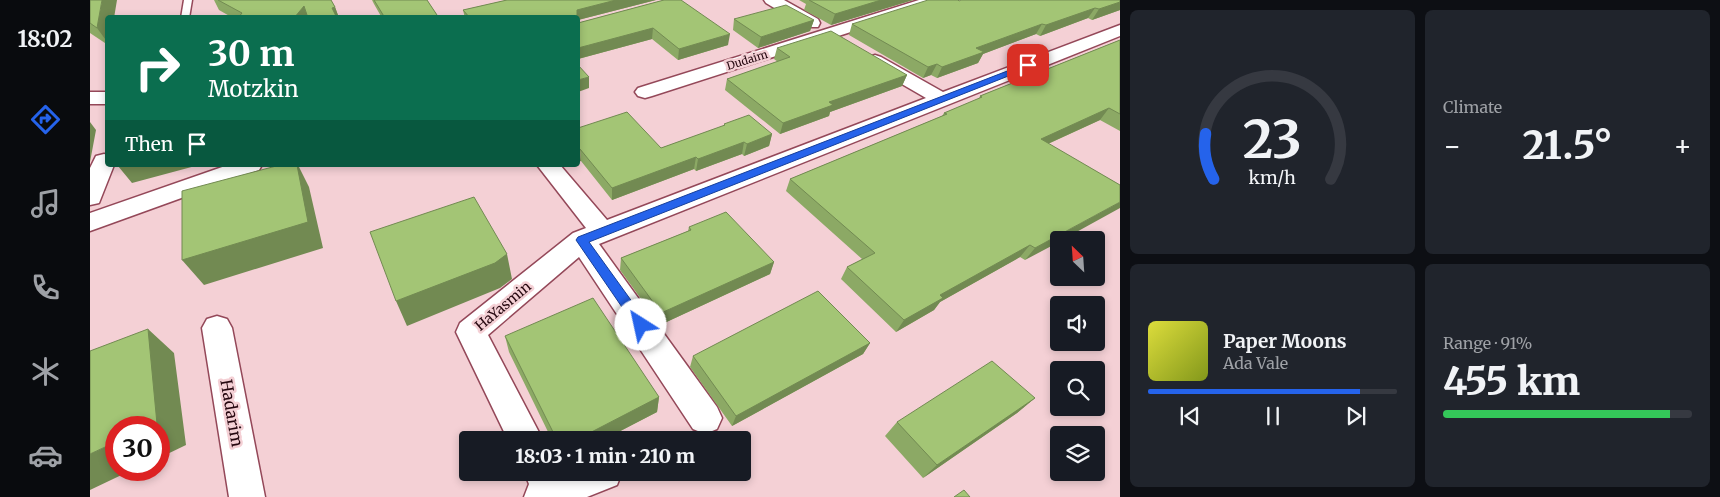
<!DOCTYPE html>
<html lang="en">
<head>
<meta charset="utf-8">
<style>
  body { margin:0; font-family:Merriweather,serif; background:#20242c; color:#f1f3f6; height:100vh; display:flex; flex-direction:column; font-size:19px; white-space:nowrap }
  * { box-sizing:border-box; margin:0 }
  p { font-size:16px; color:#9ea1a6 }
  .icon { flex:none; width:28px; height:28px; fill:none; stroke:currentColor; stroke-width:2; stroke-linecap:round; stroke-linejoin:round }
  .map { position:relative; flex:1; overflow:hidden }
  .details { display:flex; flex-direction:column; gap:10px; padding:10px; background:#0d0f14; width:600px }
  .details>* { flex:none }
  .hud { position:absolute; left:15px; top:15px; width:475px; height:152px; border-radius:5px; box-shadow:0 2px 8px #0003; background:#0b6e4f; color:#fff; overflow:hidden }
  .needle { width:32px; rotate:335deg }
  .controls { position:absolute; left:960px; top:231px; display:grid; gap:10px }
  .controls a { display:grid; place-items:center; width:55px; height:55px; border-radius:5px; background:#171b24; box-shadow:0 2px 8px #0003; font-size:25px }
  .speed { position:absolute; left:15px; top:416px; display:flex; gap:10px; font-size:25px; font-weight:700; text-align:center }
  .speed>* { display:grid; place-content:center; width:65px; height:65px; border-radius:50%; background:#171b24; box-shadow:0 2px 8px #0003; line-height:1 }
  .speed .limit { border:8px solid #d22; background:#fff; color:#111 }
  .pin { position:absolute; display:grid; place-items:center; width:42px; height:42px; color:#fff; margin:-21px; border-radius:10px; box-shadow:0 2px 8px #0006 }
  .me { position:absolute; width:55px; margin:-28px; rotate:325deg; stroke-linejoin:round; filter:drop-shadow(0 0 4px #0008) }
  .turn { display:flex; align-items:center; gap:18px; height:105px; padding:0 20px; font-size:22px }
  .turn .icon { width:65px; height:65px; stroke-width:2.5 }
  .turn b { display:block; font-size:35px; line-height:42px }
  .then { display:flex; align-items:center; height:48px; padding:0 20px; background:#0003; gap:10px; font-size:19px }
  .big { font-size:38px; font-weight:800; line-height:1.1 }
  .details .card { flex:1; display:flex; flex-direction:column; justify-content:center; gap:8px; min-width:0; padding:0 18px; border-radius:8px; background:#20242c }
  .details .dial { align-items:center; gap:0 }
  .dial svg { height:130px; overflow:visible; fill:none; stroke:#363941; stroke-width:7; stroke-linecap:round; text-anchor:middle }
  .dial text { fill:#f1f3f6; stroke:none }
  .song { display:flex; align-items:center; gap:15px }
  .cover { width:60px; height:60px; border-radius:8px; background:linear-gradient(135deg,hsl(60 70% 55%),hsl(70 70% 35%)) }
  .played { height:5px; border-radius:2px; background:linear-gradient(90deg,#2563eb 85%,#363941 85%) }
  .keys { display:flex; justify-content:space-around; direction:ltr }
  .heat { display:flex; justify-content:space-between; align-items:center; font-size:28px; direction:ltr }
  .charge { height:8px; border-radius:4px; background:linear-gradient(90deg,#34c759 91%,#363941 0) }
  .details .tiles { flex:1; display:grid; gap:10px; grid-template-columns:repeat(2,1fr) }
  .trip { position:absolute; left:369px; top:431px; width:292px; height:50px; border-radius:5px; background:#171b24; box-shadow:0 2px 8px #0003; font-weight:800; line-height:50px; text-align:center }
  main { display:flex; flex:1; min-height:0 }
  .tab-bar { display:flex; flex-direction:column; width:90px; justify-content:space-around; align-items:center; background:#090b0e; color:#9ea1a6 }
  .tab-bar .icon { width:35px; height:35px }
  .tab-bar .on { color:#2563eb }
  .tab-bar b { font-size:22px; color:#f1f3f6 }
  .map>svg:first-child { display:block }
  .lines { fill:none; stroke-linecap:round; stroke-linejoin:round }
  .service-casing { stroke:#944859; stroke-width:3 }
  .minor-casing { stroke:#944859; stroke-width:3 }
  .service { fill:#fff; fill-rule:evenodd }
  .minor { fill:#fff; fill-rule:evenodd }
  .wall { fill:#8ca965 }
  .shaded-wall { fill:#728a52 }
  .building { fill:#a3c575; stroke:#728a52 }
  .route { fill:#2563eb; stroke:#184099 }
  .labels { text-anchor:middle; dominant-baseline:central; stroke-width:5; stroke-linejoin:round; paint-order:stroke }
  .far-street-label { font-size:11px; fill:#260810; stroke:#f4d0d5 }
  .street-label { font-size:14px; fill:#260810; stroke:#f4d0d5 }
  .near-street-label { font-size:16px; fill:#260810; stroke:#f4d0d5 }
</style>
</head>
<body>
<main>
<nav class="tab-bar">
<b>18:02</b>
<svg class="icon on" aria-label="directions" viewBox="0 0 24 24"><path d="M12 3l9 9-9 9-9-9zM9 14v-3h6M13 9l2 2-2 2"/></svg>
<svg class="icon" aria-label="music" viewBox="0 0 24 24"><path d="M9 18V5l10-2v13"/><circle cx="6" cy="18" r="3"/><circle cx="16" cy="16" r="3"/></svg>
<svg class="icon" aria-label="phone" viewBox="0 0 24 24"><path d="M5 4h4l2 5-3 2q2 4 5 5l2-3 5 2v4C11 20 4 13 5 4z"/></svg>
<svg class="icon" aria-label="climate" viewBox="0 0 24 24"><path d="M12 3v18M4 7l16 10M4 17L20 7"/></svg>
<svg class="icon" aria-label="car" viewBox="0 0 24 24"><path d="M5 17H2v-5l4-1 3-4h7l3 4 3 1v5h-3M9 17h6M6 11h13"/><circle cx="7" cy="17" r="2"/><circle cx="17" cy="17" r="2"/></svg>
</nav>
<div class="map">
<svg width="1030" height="497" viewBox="0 0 1030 497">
  <rect width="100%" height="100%" fill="#f4d0d5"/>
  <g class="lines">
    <g class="service-casing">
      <path id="service" d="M94,0H102L99,18H91Z"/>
    </g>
    <g class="minor-casing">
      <path id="minor" d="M674,0H694L728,19L730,23L728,27H716L676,3Z
        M829,0H853L851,3L562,96L555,98L548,96L545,92L548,88Z
        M1030,25V36L509,244L627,407L632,418L627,429L615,434L603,429L489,257L398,335L453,440H418L366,332L370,323L483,233L496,228L447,165H470L517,220L836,98L779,65L776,61L779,57L785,55L791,57L853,92Z
        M0,92H18V104H0Z
        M14,154L18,155V165H24L9,203L0,205V168L6,156Z
        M138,165H172L169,170L0,231V213Z
        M127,316L137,319L142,328L175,497H139L112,328L117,319Z
        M434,472H532L527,485L497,497H434L439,484Z"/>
    </g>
    <use href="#service" class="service"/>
    <use href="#minor" class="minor"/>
  </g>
  <path class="wall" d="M0,0L18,18V45L0,33Z
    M124,0H241L245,7L249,18H143L129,10Z
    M282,0H337L349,18H292L284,4Z
    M417,0H566L488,20V18H375L373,10Z
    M574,0L638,45L588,60L562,39L488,59V23Z
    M709,0H823L741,25L714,10L716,4Z
    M1030,0V10L1002,20L998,18L950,36L946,34L893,54L888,63L847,78L841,75L833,78L759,35L762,24L869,1Z
    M644,19L724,20L720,31L668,48L643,30Z
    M1030,40V131L1010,120L958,144L1030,185L935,260L930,257L850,302L844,310L806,332L751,279L757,267L772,259L696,191L700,179L852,116L854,113L889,99L890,96Z
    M687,48L817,75L812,86L740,112L739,116L690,134L635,90L637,79L688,62L684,59Z
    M634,124L682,134L679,146L654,156L652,154L606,171L604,169L522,200L491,161L488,128L571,148L634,126Z
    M599,227L684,262L680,274L570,325L530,270L531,258L598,231Z
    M415,336L569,397L567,412L513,440H462L419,352Z
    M780,343L773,354L642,426L600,367L603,356Z
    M945,398L927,413L833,478L795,436L807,422Z"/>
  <path class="shaded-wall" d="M12,0H27L24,18H18V43L7,28Z
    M526,0H566L488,20V18H487V10Z
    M791,0H823L741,25L745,14Z
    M1030,2V10L1002,20L1009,9Z
    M214,6L218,18H204Z
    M245,7L249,18H245L242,8Z
    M1005,8L998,18L950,36L956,25Z
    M724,20L720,31L668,48L671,37Z
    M952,24L946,34L893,54L888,63L847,78L852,67L886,48Z
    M563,28L562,39L488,59V48Z
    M640,34L638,45L588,60L589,49Z
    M847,64L841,75L833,78L838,67Z
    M817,75L812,86L740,112L739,116L690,134L693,123L739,102Z
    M499,77V88L488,92V80Z
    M1019,108L1010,120L942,151L951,139Z
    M0,122L6,130L0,162Z
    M682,134L679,146L654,156L657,144Z
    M654,142L652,154L606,171L608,159Z
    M490,149L491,161L488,162V150Z
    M606,157L604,169L522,200V188Z
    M31,165H109L42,183L28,166Z
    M207,165H208L219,187L233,248L114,285L92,260Z
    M1030,202V208L972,240H969V242L935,260L945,248Z
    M940,245L930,257L850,302L844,310L806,332L814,320L850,295Z
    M417,254L422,279L410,288L317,326L306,301Z
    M684,262L680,274L570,325L571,313Z
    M58,329L84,353L96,445L69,458V428H59Z
    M780,343L773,354L642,426L646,416Z
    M569,397L567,412L513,440H486Z
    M945,398L927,413L833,478L847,465Z
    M26,442V470H42L0,490V454Z"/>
  <path class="building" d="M0,0H12L7,28L0,23Z
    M128,0H241L245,7L242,8L247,18H218L214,6L204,18H148L152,13Z
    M284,0H337L349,18H295Z
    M417,0H526L487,10V18H380L373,10Z
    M574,0H591L640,34L589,49L563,28L488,48V23Z
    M719,0H791L745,14Z
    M838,0H868L869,1L871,0H1030V2L1009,9L1005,8L956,25L952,24L886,48L894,52L852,67L847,64L838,67L762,24Z
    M696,5L724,20L671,37L644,19Z
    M741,31L817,75L739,102L743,105L693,123L637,79L700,57L687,48Z
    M1030,40V114L1019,108L951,139L1030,185V202L945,248L940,245L850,295L853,298L814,320L757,267L785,253L700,179L857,114L854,113L892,97L890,96Z
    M488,65L499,77L488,80Z
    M537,112L571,148L635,125L634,124L659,115L682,134L657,144L654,142L608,159L606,157L522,188L490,149L488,150V128Z
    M190,165H207L218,222L92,260V191Z
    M384,197L417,254L405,263L306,301L280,232Z
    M636,212L684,262L571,313L531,258L601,230L599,227Z
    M728,291L780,343L646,416L603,356Z
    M503,298L569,397L486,440H467L415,336Z
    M58,329L67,424L59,428H26V442L0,454V351Z
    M902,361L945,398L847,465L807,422Z
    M874,490L880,497H864Z"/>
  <path class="route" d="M938,63L943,65L941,67L499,242L556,321L558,325L556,329L551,331L547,329L486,240L488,237Z"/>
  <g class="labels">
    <g class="far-street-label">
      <text transform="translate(657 60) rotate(-17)">Dudaim</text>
    </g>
    <g class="street-label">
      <text transform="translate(413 306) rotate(-40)">HaYasmin</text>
    </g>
    <g class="near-street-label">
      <text transform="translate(142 413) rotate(80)">Hadarim</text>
    </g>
  </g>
</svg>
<div class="controls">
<a><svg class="needle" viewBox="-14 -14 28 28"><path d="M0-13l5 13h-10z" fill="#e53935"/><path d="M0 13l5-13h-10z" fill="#9ea1a6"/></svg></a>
<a><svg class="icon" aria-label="sound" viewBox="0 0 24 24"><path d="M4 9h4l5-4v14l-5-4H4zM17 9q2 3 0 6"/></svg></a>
<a><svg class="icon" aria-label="search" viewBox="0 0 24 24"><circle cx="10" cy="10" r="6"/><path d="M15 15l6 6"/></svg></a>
<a><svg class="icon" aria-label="layers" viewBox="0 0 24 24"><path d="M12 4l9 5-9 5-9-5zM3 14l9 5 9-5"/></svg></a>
</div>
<div class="speed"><div class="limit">30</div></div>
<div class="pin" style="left:938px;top:65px;background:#d93025"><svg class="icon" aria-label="arrive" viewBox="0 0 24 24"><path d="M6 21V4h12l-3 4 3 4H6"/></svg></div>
<svg class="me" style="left:551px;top:325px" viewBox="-20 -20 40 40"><circle r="19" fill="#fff"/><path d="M0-13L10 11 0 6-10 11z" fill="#2563eb"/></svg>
<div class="trip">18:03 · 1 min · 210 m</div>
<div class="hud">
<div class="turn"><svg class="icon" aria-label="right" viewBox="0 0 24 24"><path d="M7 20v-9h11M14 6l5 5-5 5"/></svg><div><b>30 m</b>Motzkin</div></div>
<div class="then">Then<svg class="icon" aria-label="arrive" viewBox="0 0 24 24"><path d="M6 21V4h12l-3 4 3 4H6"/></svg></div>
</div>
</div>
<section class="details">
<div class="tiles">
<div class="card dial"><svg viewBox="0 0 100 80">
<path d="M14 69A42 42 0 1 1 86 69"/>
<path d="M14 69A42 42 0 0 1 9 41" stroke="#2563eb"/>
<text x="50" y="56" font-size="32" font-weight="700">23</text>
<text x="50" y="72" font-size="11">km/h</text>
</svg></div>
<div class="card"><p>Climate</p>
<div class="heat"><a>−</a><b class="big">21.5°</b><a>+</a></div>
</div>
<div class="card">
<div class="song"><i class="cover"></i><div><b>Paper Moons</b><p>Ada Vale</p></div></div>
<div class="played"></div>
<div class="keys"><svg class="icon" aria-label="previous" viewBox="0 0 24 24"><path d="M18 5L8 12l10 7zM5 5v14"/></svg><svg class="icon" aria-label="pause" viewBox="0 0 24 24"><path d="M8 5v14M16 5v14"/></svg><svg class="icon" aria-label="next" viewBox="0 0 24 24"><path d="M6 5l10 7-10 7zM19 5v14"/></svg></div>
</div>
<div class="card"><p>Range · 91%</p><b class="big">455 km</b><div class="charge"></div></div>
</div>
</section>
</main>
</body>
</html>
